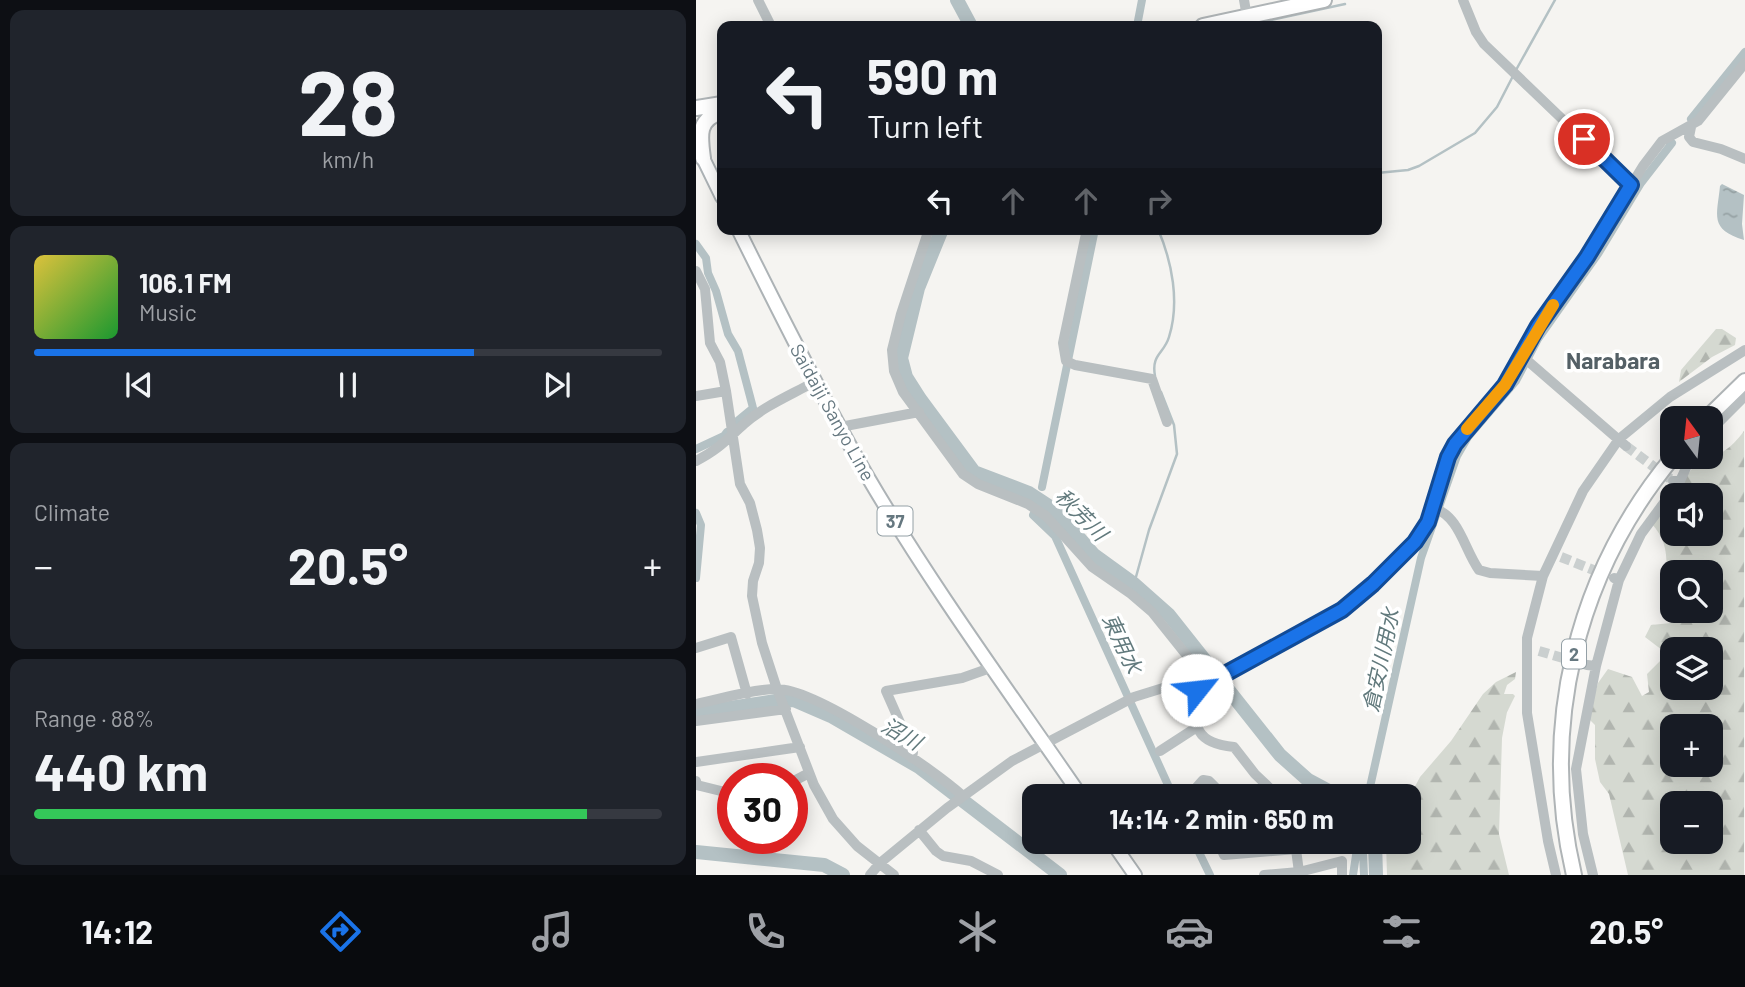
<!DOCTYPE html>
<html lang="en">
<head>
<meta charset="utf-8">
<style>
  body { margin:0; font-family:Barlow,"Noto Sans JP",sans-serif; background:#20242c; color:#f1f3f6; height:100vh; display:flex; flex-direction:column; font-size:26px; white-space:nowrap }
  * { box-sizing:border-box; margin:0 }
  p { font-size:23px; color:#9ea1a6 }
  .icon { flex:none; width:38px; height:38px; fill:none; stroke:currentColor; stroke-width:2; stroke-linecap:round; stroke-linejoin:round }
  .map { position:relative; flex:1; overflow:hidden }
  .side { display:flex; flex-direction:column; gap:10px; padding:10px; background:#0d0f14; width:696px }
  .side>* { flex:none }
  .hud { position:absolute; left:21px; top:21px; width:665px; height:214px; border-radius:14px; box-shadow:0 4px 18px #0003; background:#171b24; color:#f1f3f6; overflow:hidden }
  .needle { width:46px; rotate:345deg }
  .fabs { position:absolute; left:964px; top:406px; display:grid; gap:14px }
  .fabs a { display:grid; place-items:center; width:63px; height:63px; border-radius:14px; background:#171b24; box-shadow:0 4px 18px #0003; font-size:35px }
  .speed { position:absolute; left:21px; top:763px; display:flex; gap:14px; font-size:35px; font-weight:700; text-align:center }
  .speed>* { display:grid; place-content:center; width:91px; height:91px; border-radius:50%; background:#171b24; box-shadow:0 4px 18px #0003; line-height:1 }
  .speed .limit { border:10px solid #d22; background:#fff; color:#111 }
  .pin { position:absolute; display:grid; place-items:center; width:60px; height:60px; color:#fff; margin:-30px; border:4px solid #fff; border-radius:50%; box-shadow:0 2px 7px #0007 }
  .me { position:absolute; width:77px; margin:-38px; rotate:61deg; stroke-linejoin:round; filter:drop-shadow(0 0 5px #0008) }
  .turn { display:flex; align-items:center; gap:24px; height:147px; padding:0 35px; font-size:32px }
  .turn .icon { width:91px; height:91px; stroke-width:2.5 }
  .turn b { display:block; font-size:49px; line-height:60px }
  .lanes { display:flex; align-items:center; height:66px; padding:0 35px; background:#0003; justify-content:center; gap:35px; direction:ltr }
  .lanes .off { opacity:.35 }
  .big { font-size:52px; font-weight:700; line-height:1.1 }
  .side .card { flex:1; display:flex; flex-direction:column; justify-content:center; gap:10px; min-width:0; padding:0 24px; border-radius:14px; background:#20242c }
  .side .dial { align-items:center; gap:0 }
  .dial b { font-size:91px; line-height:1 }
  .song { display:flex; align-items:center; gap:21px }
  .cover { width:84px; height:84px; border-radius:10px; background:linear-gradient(135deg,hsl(50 70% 55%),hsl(130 70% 35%)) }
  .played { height:7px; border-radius:4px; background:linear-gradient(90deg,#1a73e8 70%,#363941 70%) }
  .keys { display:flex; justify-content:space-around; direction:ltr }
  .heat { display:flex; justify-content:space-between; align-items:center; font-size:38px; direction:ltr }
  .charge { height:10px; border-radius:5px; background:linear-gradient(90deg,#34c759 88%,#363941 0) }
  .trip { position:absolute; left:326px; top:784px; width:399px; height:70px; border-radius:14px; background:#171b24; box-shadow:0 4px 18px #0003; font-weight:700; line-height:70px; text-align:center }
  .dock { display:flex; height:112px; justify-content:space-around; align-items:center; background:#090b0e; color:#9ea1a6 }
  .dock .icon { width:49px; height:49px }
  .dock .current { color:#1a73e8 }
  .dock b { font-size:32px; color:#f1f3f6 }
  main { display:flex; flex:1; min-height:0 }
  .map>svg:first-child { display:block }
  .forest { fill:url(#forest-firs); fill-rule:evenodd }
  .water { fill:url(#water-ripples) }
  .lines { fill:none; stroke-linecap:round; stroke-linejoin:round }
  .stream { stroke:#b4c1c4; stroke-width:2.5 }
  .canal { stroke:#b4c1c4; stroke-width:8 }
  .river { stroke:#b4c1c4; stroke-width:14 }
  .minor-tunnel { stroke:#cacfcf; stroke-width:10; stroke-dasharray:10 5; stroke-linecap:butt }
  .major-casing { stroke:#adb3b6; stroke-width:16 }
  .highway-casing { stroke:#afb4b6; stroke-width:18 }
  .minor { stroke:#b9bfc1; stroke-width:10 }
  .major { stroke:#fff; stroke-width:12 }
  .highway { stroke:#fff; stroke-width:14 }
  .route-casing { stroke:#114b97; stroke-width:18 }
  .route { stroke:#1a73e8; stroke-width:12 }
  .slow { stroke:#f59e0b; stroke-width:12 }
  .labels { text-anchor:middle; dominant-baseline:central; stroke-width:7; stroke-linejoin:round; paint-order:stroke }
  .shield { fill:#fff; stroke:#94a0a6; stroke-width:2 }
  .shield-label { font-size:18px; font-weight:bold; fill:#667880 }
  .street-label { font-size:19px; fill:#667880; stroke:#fff }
  .water-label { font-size:21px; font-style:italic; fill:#627a7d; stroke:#fff }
  .quarter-label { font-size:23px; font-weight:bold; fill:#546066; stroke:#fff }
</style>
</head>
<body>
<main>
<section class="side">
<div class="card dial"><b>28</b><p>km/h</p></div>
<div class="card">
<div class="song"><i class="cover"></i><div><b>106.1 FM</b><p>Music</p></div></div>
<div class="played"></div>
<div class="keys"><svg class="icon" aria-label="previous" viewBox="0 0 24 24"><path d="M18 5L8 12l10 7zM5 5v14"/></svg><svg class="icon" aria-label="pause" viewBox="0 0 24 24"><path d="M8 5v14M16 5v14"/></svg><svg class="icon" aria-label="next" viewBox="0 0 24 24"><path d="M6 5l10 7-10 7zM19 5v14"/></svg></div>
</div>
<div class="card"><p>Climate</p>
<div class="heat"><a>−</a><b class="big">20.5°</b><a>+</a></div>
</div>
<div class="card"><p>Range · 88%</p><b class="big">440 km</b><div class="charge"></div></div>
</section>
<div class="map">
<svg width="1049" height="875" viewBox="0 0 1049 875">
  <defs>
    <pattern id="forest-firs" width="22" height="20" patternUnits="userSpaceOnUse" patternTransform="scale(1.75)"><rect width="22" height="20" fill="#d5d9d1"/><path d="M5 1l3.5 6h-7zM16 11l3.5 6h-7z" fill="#b1b5af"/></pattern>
    <pattern id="water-ripples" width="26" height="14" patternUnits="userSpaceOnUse" patternTransform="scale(1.75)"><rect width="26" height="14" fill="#b4c1c4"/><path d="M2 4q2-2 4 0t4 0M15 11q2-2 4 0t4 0" fill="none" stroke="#96a2a4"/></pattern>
  </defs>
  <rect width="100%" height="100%" fill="#f5f4f1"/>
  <path class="forest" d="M1020,329H1026L1040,338L1039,345L1016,357L983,382L985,370Z
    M1048,431V875H932L913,794L904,782L899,759V725L892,718L902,683L912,669L936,677L946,696L953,692L951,674L966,659V650L949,637L955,625L975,623C973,612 970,600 970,590C970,563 975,544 955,523C970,502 987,484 1000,462C1022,457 1035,449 1048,431ZM976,495H1015V534H976ZM976,572H1015V611H976ZM976,649H1015V688H976ZM976,726H1015V765H976ZM976,803H1015V842H976Z
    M820,672L819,679L811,685L808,694H817L819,696L811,712L806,738L803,834L813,875H691L690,842H712V800L724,777L755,741L787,694L800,682Z"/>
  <path class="water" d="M1026,184L1048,195L1046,224L1048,240C1013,229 1021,216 1024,186Z"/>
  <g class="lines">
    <path class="stream" d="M548,26L649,4
      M820,70L859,0
      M681,173L712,170L723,166L779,133L801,107L817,76
      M459,376C455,354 468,354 473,337C484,302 476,262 462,229
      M438,584L453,530L481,454L478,425L465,392"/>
    <path class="canal" d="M441,26L446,0
      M995,119L1049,52
      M0,244L10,258L12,273L20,291L32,334L42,351L56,404L57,408L40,422
      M0,449L28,436L31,432
      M346,487L399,229
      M339,511L337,515L359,536L477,796
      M0,513L5,525L0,578
      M672,796L725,558L761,456L772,437L820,381L842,339L902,254L945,183L976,143
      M498,842L514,875
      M660,850L667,853L668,875
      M657,875L662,842"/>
    <path class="river" d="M261,0L275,26
      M246,229L222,288L205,358L210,377L224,399L278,472L333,493L359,510L398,555L438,584L473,615L584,755L612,780L642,796
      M0,713L80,701L98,700L135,716L223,767L364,875
      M679,842L680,875
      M0,852L128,865L147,875"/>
    <path class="minor-tunnel" d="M930,446L977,481
      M865,557L910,575
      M843,651L891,665"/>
    <g class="major-casing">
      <path id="major" d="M3,150L26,197
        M42,229C83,312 124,394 170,474C235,585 312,690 385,796
        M416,842L439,875"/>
    </g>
    <g class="highway-casing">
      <path id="highway" d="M507,26L628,0
        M0,108L26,104
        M7,158C4,136 1,119 26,112
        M1011,418L1049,381
        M878,875C843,727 880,574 977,457"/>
    </g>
    <path class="minor" d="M62,0L75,26
      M548,0L551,17
      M767,0L780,32L788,44L935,185
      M995,127L993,137L997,142L1025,149L1049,159
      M233,229L205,314L196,350L198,371L207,392L267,474L282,484L332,504L350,516L396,567L435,594L456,612L512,682
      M391,229L367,343L370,361L379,365L456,379L471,422
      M0,271L9,289L14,343L24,362L30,391L44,484L54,503L61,530L64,548L63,563L57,581L56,596L66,643L81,689L118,785L137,819L161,846L198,875
      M826,356L930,446
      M0,396L30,391
      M144,427L223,412
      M1015,430L1049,396
      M0,461C23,449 29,441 48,424C68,406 95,395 118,382
      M984,481L995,457
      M738,508C764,517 768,549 783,570L794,573L847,576
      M923,580L945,534L984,481H977
      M0,648L35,637L51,694
      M891,665L900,666L923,580L918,578
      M501,685C500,721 492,742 538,747L559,774L582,796
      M0,704C24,699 57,689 80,689C119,688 236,768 267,796
      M0,721L90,709
      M464,751L501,727
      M216,758L217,752L190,691L266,678L297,667
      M0,762L104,747
      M0,781L1,785L37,794
      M96,782L113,773
      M502,796L499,789L507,780L513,781L528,796
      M223,830L240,851L247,856L275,861L302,875
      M522,842L528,855L600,849
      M599,842L603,872
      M174,875L184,863L251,808L316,761L438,697L467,688L491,687L518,679L646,610L677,584L726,533L738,508L752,457L759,444L809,385L842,326L891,257L947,166L966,141L1002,121L1049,63
      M568,875L603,872L646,861V875
      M860,875L852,841L831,713V638L847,576L887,491L923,439L974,397L1049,350
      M897,875L887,834L880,769L900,666"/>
    <use href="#major" class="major"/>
    <use href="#highway" class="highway"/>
  </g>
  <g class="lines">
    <g class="route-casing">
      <path id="route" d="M501,690V685L529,674L646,610L677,584L719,542L732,522L752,457L759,444L809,385L842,326L891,257L935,185L888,139"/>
    </g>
    <use href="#route" class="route"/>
    <path class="slow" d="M771,429L809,385L857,305"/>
  </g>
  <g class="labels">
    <g class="shield">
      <rect x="181.5" y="506.5" width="35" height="29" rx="5"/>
      <rect x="866" y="639.5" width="24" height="29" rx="5"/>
    </g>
    <g class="shield-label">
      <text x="199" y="521">37</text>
      <text x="878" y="654">2</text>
    </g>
    <g class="street-label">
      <text transform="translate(137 412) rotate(61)">Saidaiji Sanyo Line</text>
    </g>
    <g class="water-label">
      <text transform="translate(386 514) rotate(45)">秋芳川</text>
      <text transform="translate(427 643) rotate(65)">東用水</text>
      <text transform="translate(684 660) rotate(-78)">倉安川用水</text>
      <text transform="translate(206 733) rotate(30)">沼川</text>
    </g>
    <g class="quarter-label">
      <text x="917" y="360">Narabara</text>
    </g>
  </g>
</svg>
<div class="fabs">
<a><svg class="needle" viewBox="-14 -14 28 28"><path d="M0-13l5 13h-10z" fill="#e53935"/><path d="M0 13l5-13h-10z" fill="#9ea1a6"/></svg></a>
<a><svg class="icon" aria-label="sound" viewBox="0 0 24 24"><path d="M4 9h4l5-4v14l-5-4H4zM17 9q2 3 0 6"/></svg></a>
<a><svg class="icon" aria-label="search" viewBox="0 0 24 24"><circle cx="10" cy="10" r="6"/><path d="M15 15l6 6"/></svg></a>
<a><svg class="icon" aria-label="layers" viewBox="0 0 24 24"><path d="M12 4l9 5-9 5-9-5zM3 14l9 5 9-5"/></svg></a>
<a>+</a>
<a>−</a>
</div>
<div class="speed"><div class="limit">30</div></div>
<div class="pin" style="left:888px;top:139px;background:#d93025"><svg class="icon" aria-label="arrive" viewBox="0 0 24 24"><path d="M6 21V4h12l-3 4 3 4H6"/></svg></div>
<svg class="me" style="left:501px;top:690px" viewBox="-20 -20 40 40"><circle r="19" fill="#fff"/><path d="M0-13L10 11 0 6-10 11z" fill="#1a73e8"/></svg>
<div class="trip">14:14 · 2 min · 650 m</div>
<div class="hud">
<div class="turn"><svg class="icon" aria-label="left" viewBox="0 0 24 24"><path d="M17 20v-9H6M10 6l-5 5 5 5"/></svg><div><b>590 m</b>Turn left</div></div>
<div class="lanes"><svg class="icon" aria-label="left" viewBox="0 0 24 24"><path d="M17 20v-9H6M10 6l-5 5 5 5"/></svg><svg class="icon off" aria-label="ahead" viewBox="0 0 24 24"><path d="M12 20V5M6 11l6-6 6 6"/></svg><svg class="icon off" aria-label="ahead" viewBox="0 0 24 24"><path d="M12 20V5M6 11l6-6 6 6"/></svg><svg class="icon off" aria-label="right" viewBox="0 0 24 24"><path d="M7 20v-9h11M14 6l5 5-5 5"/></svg></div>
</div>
</div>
</main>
<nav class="dock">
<b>14:12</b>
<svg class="icon current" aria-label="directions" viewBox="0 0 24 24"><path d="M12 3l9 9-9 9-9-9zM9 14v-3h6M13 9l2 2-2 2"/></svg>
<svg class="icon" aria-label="music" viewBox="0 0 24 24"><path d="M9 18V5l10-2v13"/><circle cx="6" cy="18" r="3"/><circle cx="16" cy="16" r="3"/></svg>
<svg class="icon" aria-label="phone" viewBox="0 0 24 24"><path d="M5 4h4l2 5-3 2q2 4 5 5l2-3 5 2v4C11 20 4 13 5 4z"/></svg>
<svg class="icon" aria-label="climate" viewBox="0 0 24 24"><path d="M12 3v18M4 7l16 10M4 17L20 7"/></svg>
<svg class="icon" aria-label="car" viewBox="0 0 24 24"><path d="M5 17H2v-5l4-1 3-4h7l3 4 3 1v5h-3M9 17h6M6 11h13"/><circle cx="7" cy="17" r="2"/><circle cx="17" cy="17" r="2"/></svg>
<svg class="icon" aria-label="filters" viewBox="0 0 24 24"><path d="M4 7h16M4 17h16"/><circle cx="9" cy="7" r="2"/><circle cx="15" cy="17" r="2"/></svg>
<b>20.5°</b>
</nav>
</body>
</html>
